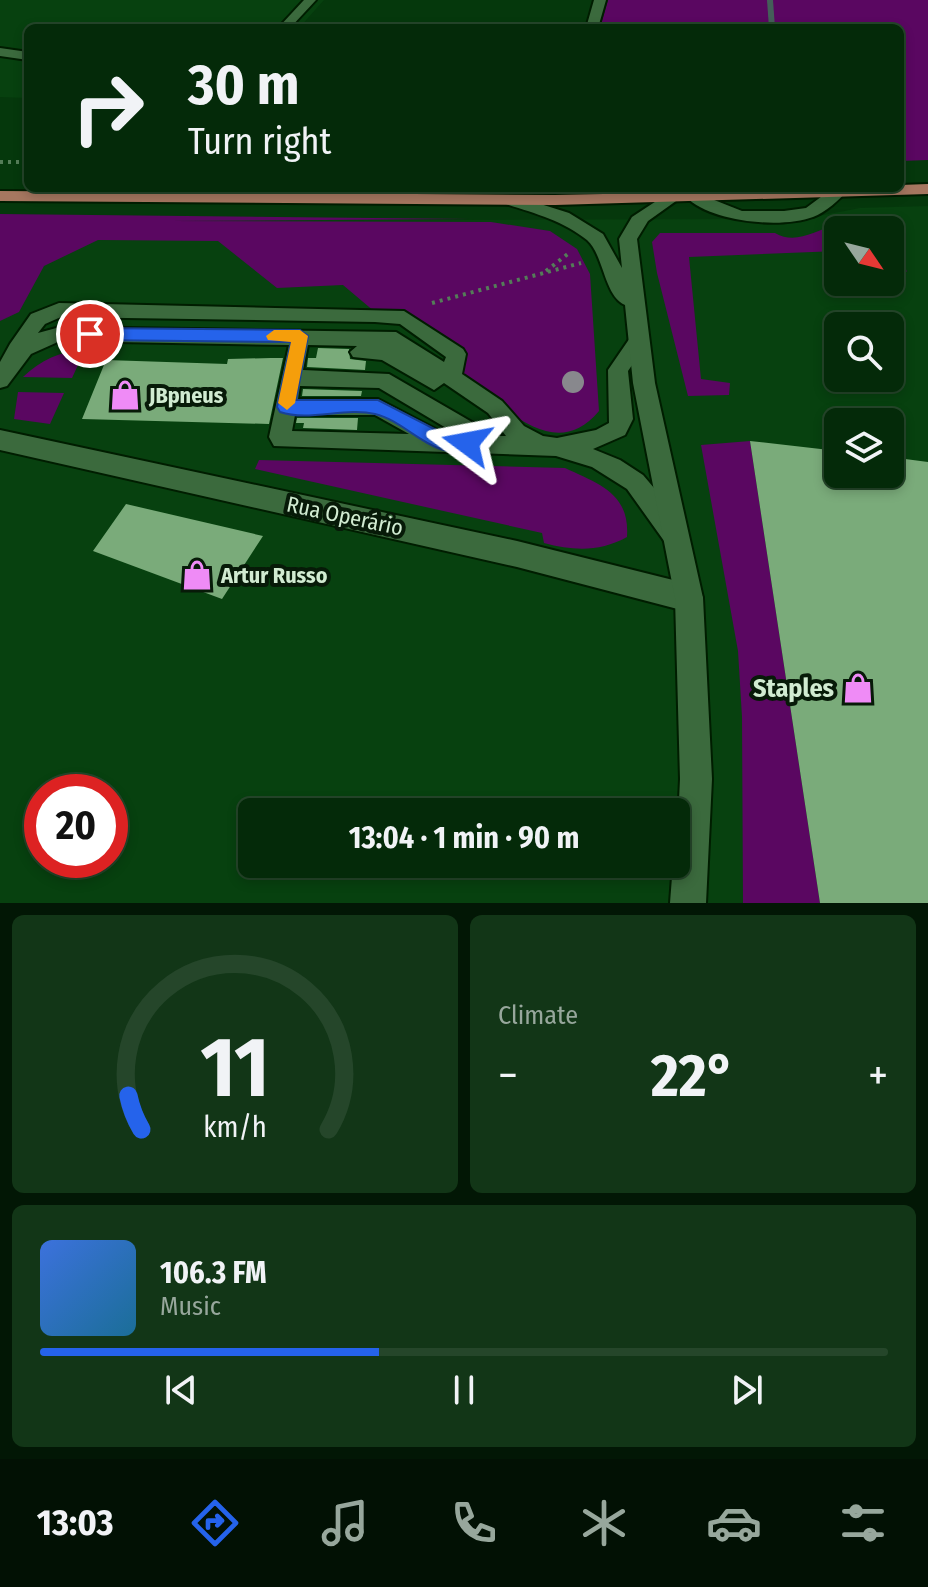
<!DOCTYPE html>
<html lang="en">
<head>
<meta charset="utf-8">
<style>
  body { margin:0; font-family:"Fira Sans Condensed",sans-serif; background:#123617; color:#f1f3f6; height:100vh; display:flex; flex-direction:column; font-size:30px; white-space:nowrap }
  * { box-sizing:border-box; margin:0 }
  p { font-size:26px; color:#97a79c }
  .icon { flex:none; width:44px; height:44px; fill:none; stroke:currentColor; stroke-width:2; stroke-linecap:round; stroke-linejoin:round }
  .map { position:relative; height:903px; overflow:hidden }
  .panel { display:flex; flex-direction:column; gap:12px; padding:12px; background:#021705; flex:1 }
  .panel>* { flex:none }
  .hud { position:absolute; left:24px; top:24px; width:880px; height:168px; border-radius:12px; box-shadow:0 4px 12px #0003,0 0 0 2px #25462a; background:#042a09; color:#f1f3f6; overflow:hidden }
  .needle { width:52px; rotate:125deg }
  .buttons { position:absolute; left:824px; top:216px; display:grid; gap:16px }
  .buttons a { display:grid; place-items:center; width:80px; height:80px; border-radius:12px; background:#042a09; box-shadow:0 4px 12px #0003,0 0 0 2px #25462a; font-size:40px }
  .speed { position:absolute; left:24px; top:774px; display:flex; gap:16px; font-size:40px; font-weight:700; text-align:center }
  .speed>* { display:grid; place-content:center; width:104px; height:104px; border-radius:50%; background:#042a09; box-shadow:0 4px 12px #0003,0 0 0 2px #25462a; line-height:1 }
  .speed .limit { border:12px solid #d22; background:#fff; color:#111 }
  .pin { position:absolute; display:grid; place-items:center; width:68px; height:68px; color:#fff; margin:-34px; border:4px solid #fff; border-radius:50%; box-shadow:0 2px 8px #0007 }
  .me { position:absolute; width:88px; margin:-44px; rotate:283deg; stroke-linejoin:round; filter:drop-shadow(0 0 6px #0008) }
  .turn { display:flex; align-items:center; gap:28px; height:168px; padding:0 32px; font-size:36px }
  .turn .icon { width:104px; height:104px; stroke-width:2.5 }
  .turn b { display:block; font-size:56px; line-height:68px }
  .big { font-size:60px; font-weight:700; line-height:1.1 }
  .panel .tile { flex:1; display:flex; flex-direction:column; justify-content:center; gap:12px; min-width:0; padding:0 28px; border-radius:12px; background:#123617 }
  .panel .dial { align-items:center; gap:0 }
  .dial svg { height:208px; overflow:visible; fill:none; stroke:#25462a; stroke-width:7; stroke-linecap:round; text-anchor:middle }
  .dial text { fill:#f1f3f6; stroke:none }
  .song { display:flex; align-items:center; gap:24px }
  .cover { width:96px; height:96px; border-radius:12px; background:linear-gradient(135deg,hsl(220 70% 55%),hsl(200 70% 35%)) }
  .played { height:8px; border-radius:4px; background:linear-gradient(90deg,#2563eb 40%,#25462a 40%) }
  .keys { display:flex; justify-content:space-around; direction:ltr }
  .heat { display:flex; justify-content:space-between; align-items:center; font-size:44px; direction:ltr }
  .panel .tiles { flex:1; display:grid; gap:12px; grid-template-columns:1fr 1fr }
  .tile:last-child { grid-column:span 2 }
  .trip { position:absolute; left:238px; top:798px; width:452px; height:80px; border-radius:12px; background:#042a09; box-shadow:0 4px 12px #0003,0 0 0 2px #25462a; font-weight:700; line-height:80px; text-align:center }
  .menu { display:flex; height:128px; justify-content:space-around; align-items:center; background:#021104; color:#97a79c }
  .menu .icon { width:56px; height:56px }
  .menu .selected { color:#2563eb }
  .menu b { font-size:36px; color:#f1f3f6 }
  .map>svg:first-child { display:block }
  .built { fill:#07410f; fill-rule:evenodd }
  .green { fill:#5a0761 }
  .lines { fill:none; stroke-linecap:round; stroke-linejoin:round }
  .stream { fill:#445e59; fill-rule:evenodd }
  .building { fill:#7aab7a }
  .service-casing { stroke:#001d00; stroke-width:4 }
  .minor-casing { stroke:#001d00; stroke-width:4 }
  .tertiary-casing { stroke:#001d00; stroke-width:4 }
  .primary-casing { stroke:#001d00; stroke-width:4 }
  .path { stroke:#547d58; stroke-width:4; stroke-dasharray:3 5; stroke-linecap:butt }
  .service { fill:#3b6a3d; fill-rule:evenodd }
  .minor { fill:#3b6a3d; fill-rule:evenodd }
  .tertiary { fill:#3b6a3d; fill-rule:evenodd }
  .primary { fill:#a67760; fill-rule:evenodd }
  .tree { fill:#88888d }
  .route { fill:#2563eb; stroke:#184099; stroke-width:2 }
  .slow { fill:#f59e0b }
  .labels { text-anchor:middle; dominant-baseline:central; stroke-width:8; stroke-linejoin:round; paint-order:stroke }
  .poi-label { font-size:22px; font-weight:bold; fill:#d1ebd1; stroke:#071a08; text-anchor:start }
  .street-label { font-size:22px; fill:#d1ebd1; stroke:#071a08 }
  .near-poi-label { font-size:26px; font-weight:bold; fill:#d1ebd1; stroke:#071a08; text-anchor:end }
</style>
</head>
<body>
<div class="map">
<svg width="928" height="903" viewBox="0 0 928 903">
  <rect width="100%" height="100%" fill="#05380c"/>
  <path class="built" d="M0,0H324L299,28H28V98L0,97Z
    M928,206V903H0V221L742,219L813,217L860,208ZM838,230H890V282H838ZM838,326H890V378H838ZM838,422H890V474H838ZM42,792H110V860H42ZM252,812H676V864H252Z"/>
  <path class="green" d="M608,0H928V160L900,161V28H600Z
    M0,214L470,219L169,221L491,222L550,231L577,249L590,274L599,411C554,465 502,405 462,374L463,353L409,314L375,312L343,285L277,288L218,241L98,240L44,266L19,312L0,321Z
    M886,214L907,272L890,260V230H838V251L689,257L701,379L730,383L729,395L688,396L657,273L652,242L660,233H775C796,245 814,231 835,225C852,220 869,217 886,214Z
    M85,350L72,378L23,377C41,360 60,351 85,350Z
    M18,392L64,393L50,424L14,419Z
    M750,441L820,903H743L742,717L738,651L701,445Z
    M259,460L565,468C599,484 630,493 627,537C600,552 574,551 544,543L542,533L255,469Z"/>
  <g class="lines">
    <path class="stream" d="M767,0H773L775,28H769Z"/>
  </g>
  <path class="building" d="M318,348L349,349L350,359L366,361L365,370L307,367L308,358H316Z
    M271,358H283L269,424L82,419L106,360L227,364L228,359Z
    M303,389L362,391L361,396H302Z
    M297,418H358L357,430L303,428L304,423H296Z
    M750,441L838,451V474H890V457L928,462V903H820Z
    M126,504L263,536L222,599L93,551Z"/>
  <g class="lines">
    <g class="service-casing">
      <path id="service" d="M304,0H316L290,28H278Z
        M0,48L28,52V60L0,56Z
        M833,188L848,190C840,199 825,213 813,217C781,229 711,222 686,197L694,192L742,211H784L806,208Z
        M59,303L404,311L463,349L466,354L462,374L502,401L524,426L543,436L557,438L596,430L609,423L608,370L632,335H646L649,340L628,371L633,419L625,435L593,449L620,460L643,475L660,495L688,537L685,545L676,548L667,545L627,489L592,467L556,456L274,446L269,437L289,345L60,341L31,354L7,386L0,388V362L10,344L31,314ZM61,317L375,322L400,324L446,357L444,362L396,332L60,327L38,333L45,324ZM308,345L357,346L350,352L353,357L382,360L434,390L444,383L488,413L506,436H496L389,374L303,370ZM300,386L379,388L458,435H447L378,399H298ZM295,415H375L409,434L292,431Z"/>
    </g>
    <g class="minor-casing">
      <path id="minor" d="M594,0H606L598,28H586Z
        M0,430L517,541L689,584L699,588L703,598L699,608L689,612L517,567L0,450Z"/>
    </g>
    <g class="tertiary-casing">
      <path id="tertiary" d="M670,192L679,197L676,201L648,221L637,239L655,383L703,598L712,779L706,903H670L673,864H676L680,779L675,598L633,383L625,305C604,296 604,255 587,240C564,221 534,213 506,204L503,200L512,195L569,213L603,234L622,268L619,239L632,217Z"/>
    </g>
    <g class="primary-casing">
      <path id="primary" d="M928,184V194L555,205L0,201V191L555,195L900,188V185Z"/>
    </g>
    <path class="path" d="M0,162H28
      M546,271L569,253
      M432,303L581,263"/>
    <use href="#service" class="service"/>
    <use href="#minor" class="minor"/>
    <use href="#tertiary" class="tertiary"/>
    <use href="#primary" class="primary"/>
  </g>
  <circle class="tree" cx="573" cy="382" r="11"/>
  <path class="route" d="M90,328L300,330L308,336L296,400H378L446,435L473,438L476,443L473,449C433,463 409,422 375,414C345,407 309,422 280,412L277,407L291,342L90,340L82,334Z"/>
  <path class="slow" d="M274,330H300L308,336L295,403L287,410L278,403L291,342L268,340L266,336Z"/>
  <defs>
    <g id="shop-bare" transform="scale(2.4)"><path d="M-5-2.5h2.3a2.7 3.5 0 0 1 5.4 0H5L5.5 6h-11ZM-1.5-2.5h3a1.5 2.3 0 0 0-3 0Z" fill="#ef8bf6" stroke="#071a08" stroke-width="2.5" paint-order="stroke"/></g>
  </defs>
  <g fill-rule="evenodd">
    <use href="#shop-bare" x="125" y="395"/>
    <use href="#shop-bare" x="197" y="575"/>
    <use href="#shop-bare" x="858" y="688"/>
  </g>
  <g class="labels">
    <g class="poi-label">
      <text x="149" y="395">JBpneus</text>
      <text x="221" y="575">Artur Russo</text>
    </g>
    <g class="street-label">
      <text transform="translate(345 516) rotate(12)">Rua Operário</text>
    </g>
    <g class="near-poi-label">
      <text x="834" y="688">Staples</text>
    </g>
  </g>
</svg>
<div class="buttons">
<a><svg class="needle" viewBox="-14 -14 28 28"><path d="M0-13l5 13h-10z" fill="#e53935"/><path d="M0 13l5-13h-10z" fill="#97a79c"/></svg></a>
<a><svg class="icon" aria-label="search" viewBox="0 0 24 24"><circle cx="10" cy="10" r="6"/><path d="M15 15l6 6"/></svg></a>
<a><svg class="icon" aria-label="layers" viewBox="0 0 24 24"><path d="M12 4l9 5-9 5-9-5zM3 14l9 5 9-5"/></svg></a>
</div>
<div class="speed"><div class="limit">20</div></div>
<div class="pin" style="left:90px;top:334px;background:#d93025"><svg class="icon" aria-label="arrive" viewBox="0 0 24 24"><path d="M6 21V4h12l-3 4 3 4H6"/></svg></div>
<svg class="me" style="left:467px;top:443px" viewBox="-20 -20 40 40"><path d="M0-17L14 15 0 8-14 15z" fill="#2563eb" stroke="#fff" stroke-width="4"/></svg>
<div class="trip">13:04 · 1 min · 90 m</div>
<div class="hud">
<div class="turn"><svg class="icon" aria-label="right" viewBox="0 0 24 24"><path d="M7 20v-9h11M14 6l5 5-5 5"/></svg><div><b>30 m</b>Turn right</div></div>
</div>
</div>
<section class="panel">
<div class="tiles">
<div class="tile dial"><svg viewBox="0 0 100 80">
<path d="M14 69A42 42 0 1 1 86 69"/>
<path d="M14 69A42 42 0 0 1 9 56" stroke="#2563eb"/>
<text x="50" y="56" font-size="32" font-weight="700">11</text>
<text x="50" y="72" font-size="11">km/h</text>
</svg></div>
<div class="tile"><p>Climate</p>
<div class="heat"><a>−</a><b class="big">22°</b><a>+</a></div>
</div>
<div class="tile">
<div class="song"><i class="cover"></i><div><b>106.3 FM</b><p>Music</p></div></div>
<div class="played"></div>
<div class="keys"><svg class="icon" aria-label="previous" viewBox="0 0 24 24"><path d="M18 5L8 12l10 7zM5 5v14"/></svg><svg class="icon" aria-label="pause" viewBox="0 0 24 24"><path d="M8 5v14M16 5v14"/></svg><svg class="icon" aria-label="next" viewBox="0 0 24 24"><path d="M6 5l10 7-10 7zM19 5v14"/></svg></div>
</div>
</div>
</section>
<nav class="menu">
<b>13:03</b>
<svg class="icon selected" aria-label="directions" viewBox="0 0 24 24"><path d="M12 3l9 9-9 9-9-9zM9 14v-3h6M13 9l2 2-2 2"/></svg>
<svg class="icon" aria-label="music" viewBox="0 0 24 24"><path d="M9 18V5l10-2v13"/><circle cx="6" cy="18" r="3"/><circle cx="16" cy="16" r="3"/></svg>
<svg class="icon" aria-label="phone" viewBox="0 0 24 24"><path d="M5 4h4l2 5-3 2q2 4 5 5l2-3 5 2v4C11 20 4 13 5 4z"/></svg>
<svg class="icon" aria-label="climate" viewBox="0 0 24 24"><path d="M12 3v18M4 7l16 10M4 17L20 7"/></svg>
<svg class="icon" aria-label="car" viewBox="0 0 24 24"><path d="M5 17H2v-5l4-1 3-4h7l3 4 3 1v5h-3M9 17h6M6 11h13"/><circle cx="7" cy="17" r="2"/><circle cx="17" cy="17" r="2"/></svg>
<svg class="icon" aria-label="filters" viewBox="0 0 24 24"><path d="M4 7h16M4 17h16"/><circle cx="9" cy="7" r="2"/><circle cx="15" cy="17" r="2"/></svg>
</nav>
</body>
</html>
